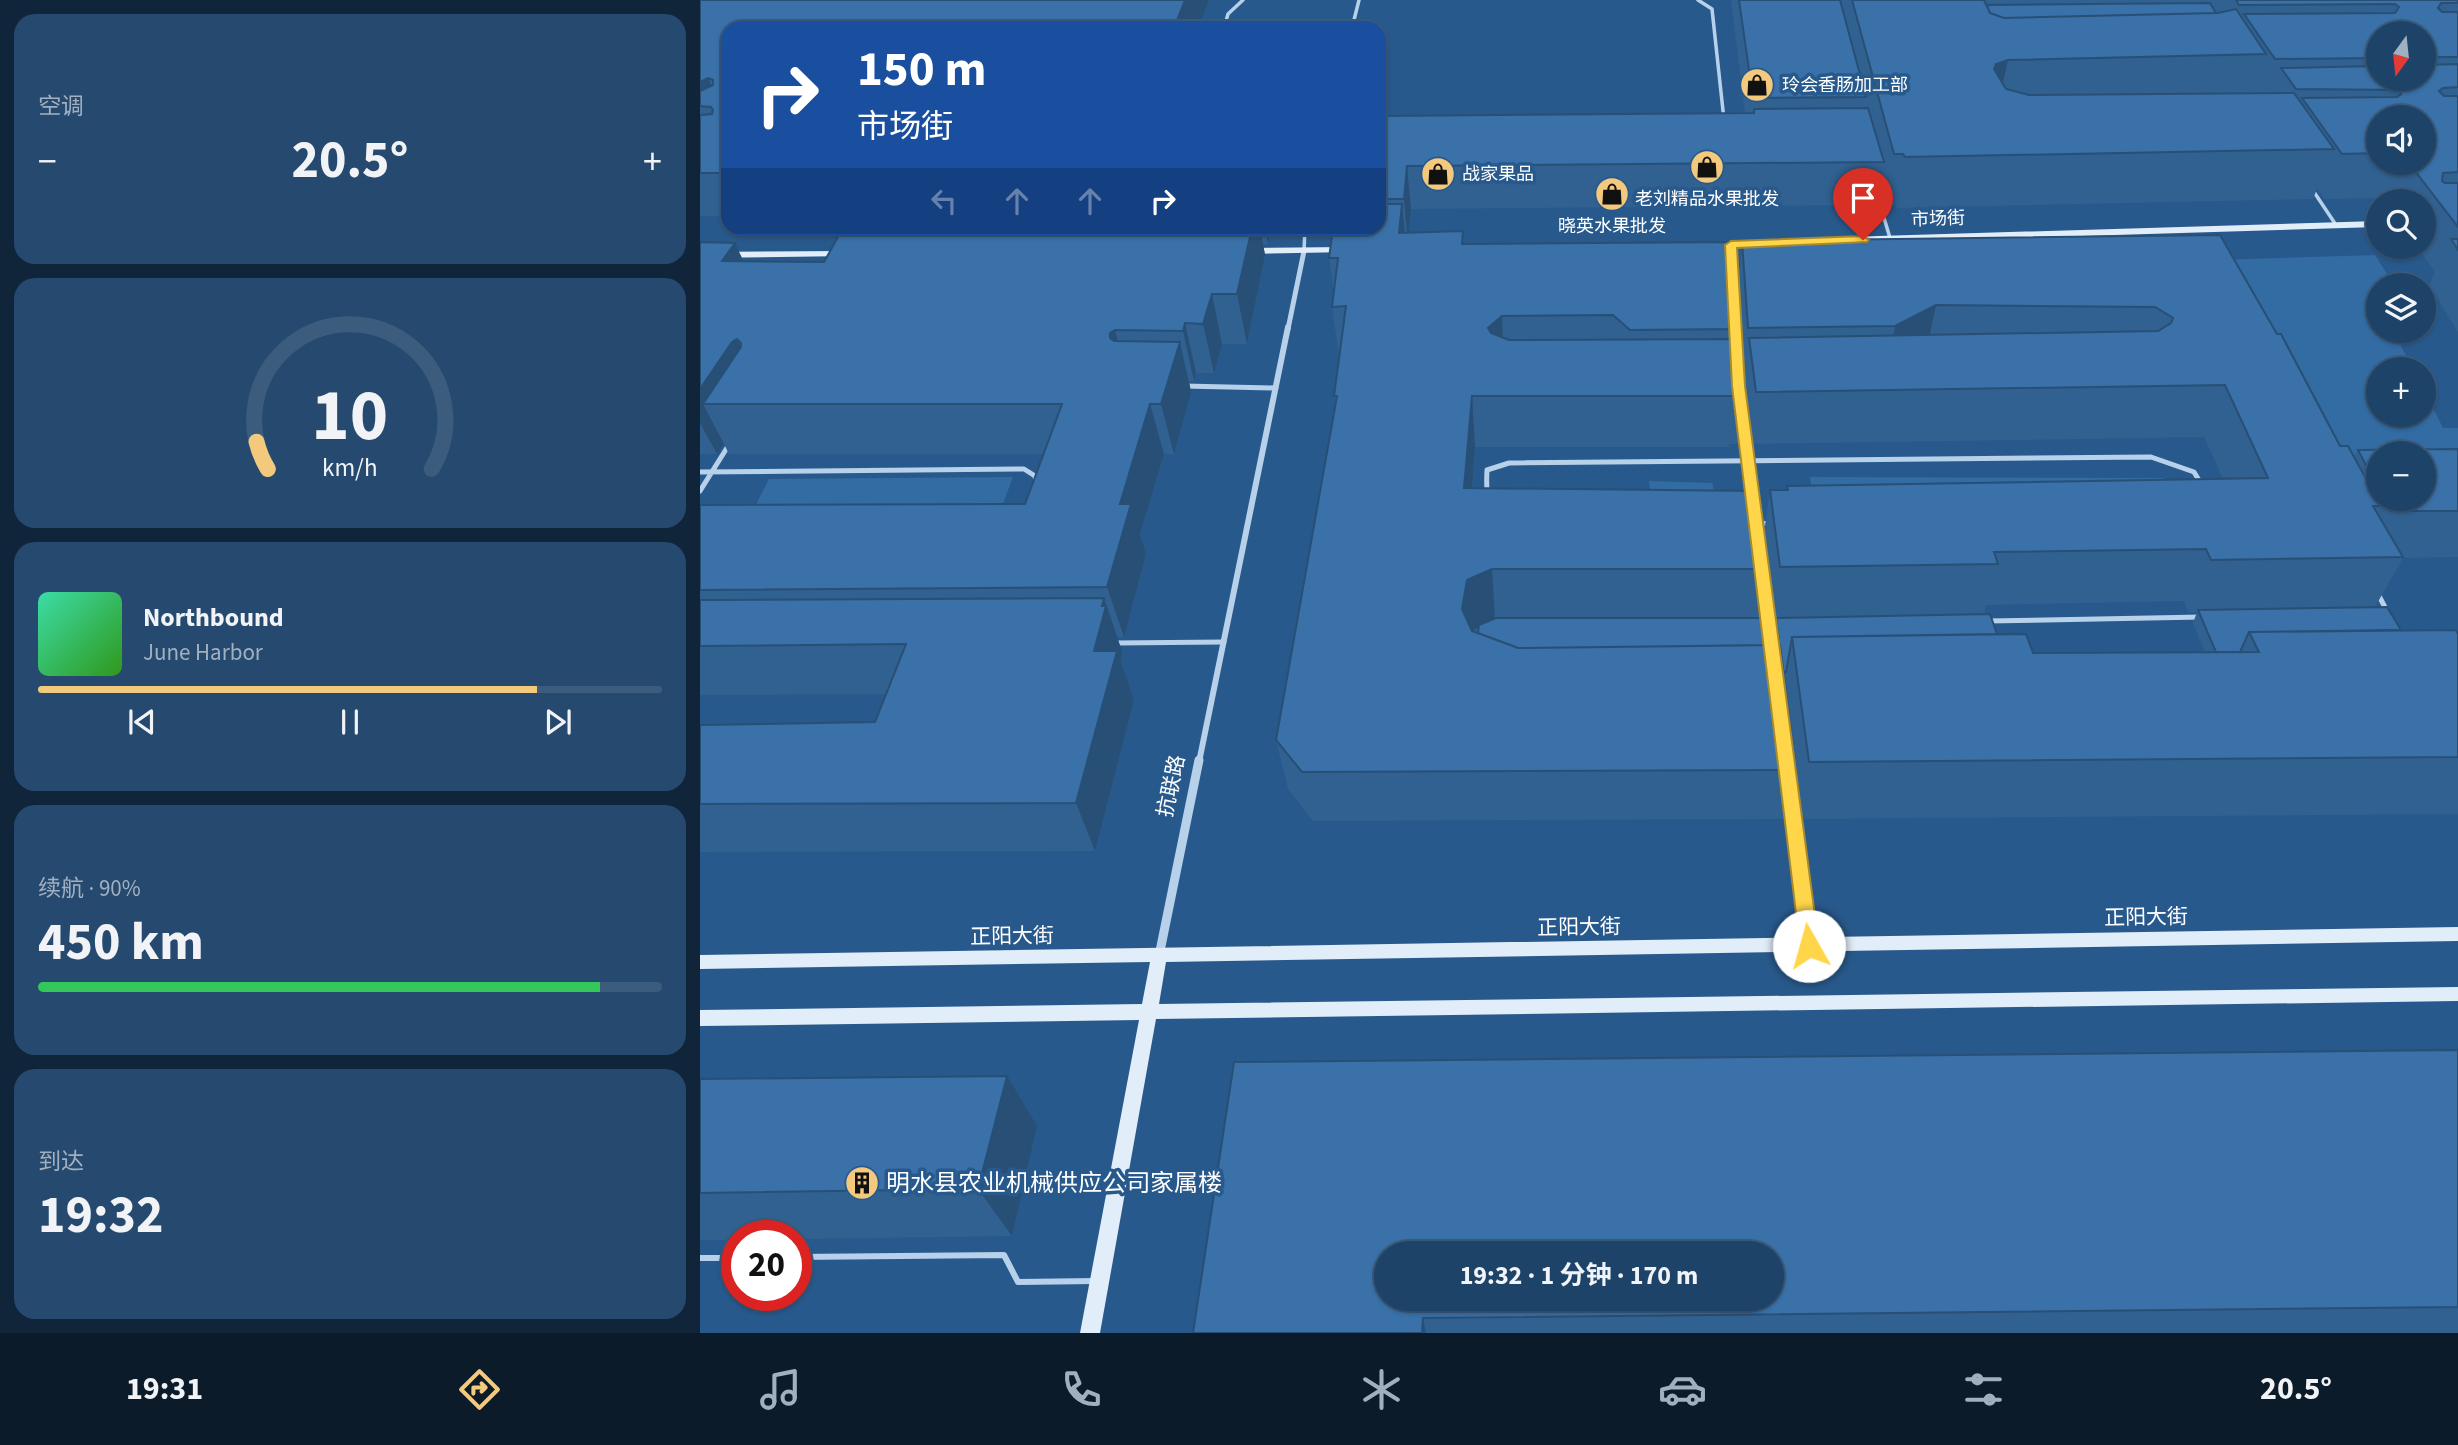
<!DOCTYPE html>
<html lang="zh">
<head>
<meta charset="utf-8">
<style>
  body { margin:0; font-family:"Source Sans 3","Noto Sans SC",sans-serif; background:#264a6f; color:#f1f3f6; height:100vh; display:flex; flex-direction:column; font-size:26px; white-space:nowrap }
  * { box-sizing:border-box; margin:0 }
  p { font-size:23px; color:#a1b0c0 }
  .icon { flex:none; width:38px; height:38px; fill:none; stroke:currentColor; stroke-width:2; stroke-linecap:round; stroke-linejoin:round }
  .map { position:relative; flex:1; overflow:hidden }
  .sheet { display:flex; flex-direction:column; gap:14px; padding:14px; background:#10253a; width:700px }
  .sheet>* { flex:none }
  .top-card { position:absolute; left:21px; top:21px; width:665px; height:214px; border-radius:21px; box-shadow:0 2px 5px #0004,0 0 0 2px #3c5c7d; background:#1a4fa0; color:#fff; overflow:hidden }
  .needle { width:46px; rotate:195deg }
  .tools { position:absolute; left:1666px; top:21px; display:grid; gap:14px }
  .tools a { display:grid; place-items:center; width:70px; height:70px; border-radius:50%; background:#1e4369; box-shadow:0 2px 5px #0004,0 0 0 2px #3c5c7d; font-size:35px }
  .speed { position:absolute; left:21px; top:1220px; display:flex; gap:14px; font-size:35px; font-weight:700; text-align:center }
  .speed>* { display:grid; place-content:center; width:91px; height:91px; border-radius:50%; background:#1e4369; box-shadow:0 2px 5px #0004,0 0 0 2px #3c5c7d; line-height:1 }
  .speed .limit { border:10px solid #d22; background:#fff; color:#111 }
  .pin { position:absolute; display:grid; place-items:center; width:60px; height:60px; color:#fff; margin:-72px -30px; border-radius:50% 50% 50% 0; rotate:-45deg; box-shadow:0 0 7px #0007 }
  .pin .icon { rotate:45deg }
  .me { position:absolute; width:77px; margin:-38px; rotate:353deg; stroke-linejoin:round; filter:drop-shadow(0 0 5px #0008) }
  .turn { display:flex; align-items:center; gap:24px; height:147px; padding:0 21px; font-size:32px }
  .turn .icon { width:91px; height:91px; stroke-width:2.5 }
  .turn b { display:block; font-size:49px; line-height:60px }
  .lanes { display:flex; align-items:center; height:66px; padding:0 21px; background:#0003; justify-content:center; gap:35px; direction:ltr }
  .lanes .off { opacity:.35 }
  .big { font-size:52px; font-weight:700; line-height:1.1 }
  .sheet .tile { flex:1; display:flex; flex-direction:column; justify-content:center; gap:10px; min-width:0; padding:0 24px; border-radius:21px; background:#264a6f }
  .sheet .dial { align-items:center; gap:0 }
  .dial svg { height:182px; overflow:visible; fill:none; stroke:#3c5c7d; stroke-width:7; stroke-linecap:round; text-anchor:middle }
  .dial text { fill:#f1f3f6; stroke:none }
  .song { display:flex; align-items:center; gap:21px }
  .cover { width:84px; height:84px; border-radius:10px; background:linear-gradient(135deg,hsl(160 70% 55%),hsl(110 70% 35%)) }
  .played { height:7px; border-radius:4px; background:linear-gradient(90deg,#f2c97d 80%,#3c5c7d 80%) }
  .keys { display:flex; justify-content:space-around; direction:ltr }
  .heat { display:flex; justify-content:space-between; align-items:center; font-size:38px; direction:ltr }
  .charge { height:10px; border-radius:5px; background:linear-gradient(90deg,#34c759 90%,#3c5c7d 0) }
  .trip { position:absolute; left:674px; top:1241px; width:410px; height:70px; border-radius:35px; background:#1e4369; box-shadow:0 2px 5px #0004,0 0 0 2px #3c5c7d; font-weight:700; line-height:70px; text-align:center }
  .menu { display:flex; height:112px; justify-content:space-around; align-items:center; background:#0c1b2a; color:#a1b0c0 }
  .menu .icon { width:49px; height:49px }
  .menu .active { color:#f2c97d }
  .menu b { font-size:32px; color:#f1f3f6 }
  main { display:flex; flex:1; min-height:0 }
  .map>svg:first-child { display:block }
  .green { fill:#326ca3 }
  .lines { fill:none; stroke-linecap:round; stroke-linejoin:round }
  .lane-far2 { stroke:#b7d1ea; stroke-width:3.5 }
  .lane-far1 { stroke:#b7d1ea; stroke-width:5 }
  .lane { stroke:#b7d1ea; stroke-width:6 }
  .street-far2 { stroke:#b7d1ea; stroke-width:5 }
  .street-far1 { stroke:#b7d1ea; stroke-width:6 }
  .street { stroke:#b7d1ea; stroke-width:9 }
  .secondary { fill:#e1edf8; fill-rule:evenodd }
  .wall { fill:#316190; fill-rule:evenodd }
  .shaded-wall { fill:#284f76 }
  .building { fill:#3971a8; stroke:#284f76; stroke-width:2; fill-rule:evenodd }
  .route { fill:#ffd54a; stroke:#a68a30; stroke-width:2 }
  .labels { text-anchor:middle; dominant-baseline:central; stroke-width:7; stroke-linejoin:round; paint-order:stroke }
  .far-poi-label { font-size:18px; fill:#fff; stroke:#28598c; text-anchor:start }
  .far-street-label { font-size:18px; fill:#fff; stroke:#28598c }
  .street-label { font-size:21px; fill:#fff; stroke:#28598c }
  .near-poi-label { font-size:24px; fill:#fff; stroke:#28598c; text-anchor:start }
</style>
</head>
<body>
<main>
<section class="sheet">
<div class="tile"><p>空调</p>
<div class="heat"><a>−</a><b class="big">20.5°</b><a>+</a></div>
</div>
<div class="tile dial"><svg viewBox="0 0 100 80">
<path d="M14 69A42 42 0 1 1 86 69"/>
<path d="M14 69A42 42 0 0 1 9 57" stroke="#f2c97d"/>
<text x="50" y="56" font-size="32" font-weight="700">10</text>
<text x="50" y="72" font-size="11">km/h</text>
</svg></div>
<div class="tile">
<div class="song"><i class="cover"></i><div><b>Northbound</b><p>June Harbor</p></div></div>
<div class="played"></div>
<div class="keys"><svg class="icon" aria-label="previous" viewBox="0 0 24 24"><path d="M18 5L8 12l10 7zM5 5v14"/></svg><svg class="icon" aria-label="pause" viewBox="0 0 24 24"><path d="M8 5v14M16 5v14"/></svg><svg class="icon" aria-label="next" viewBox="0 0 24 24"><path d="M6 5l10 7-10 7zM19 5v14"/></svg></div>
</div>
<div class="tile"><p>续航 · 90%</p><b class="big">450 km</b><div class="charge"></div></div>
<div class="tile"><p>到达</p><b class="big">19:32</b></div>
</section>
<div class="map">
<svg width="1758" height="1333" viewBox="0 0 1758 1333">
  <rect width="100%" height="100%" fill="#28598c"/>
  <path class="green" d="M1675,255L1694,285H1678V331H1693L1713,369H1678V415H1724V390L1743,428H1758V471L1724,453H1678V470L1634,469L1517,260Z
    M313,477L295,525L45,526L69,479Z
    M1110,477L1464,478L1468,490L1114,504Z
    M949,481L1012,483L1016,497L952,509Z"/>
  <g class="lines">
    <path class="lane-far2" d="M998,0L1012,9L1024,120
      M524,28L528,14L543,0
      M652,28L659,0
      M1612,189L1636,225
      M1176,191L1190,238
      M604,251L605,228"/>
    <path class="lane-far1" d="M484,386L576,388
      M1042,416L1052,496
      M1451,457L1494,472L1509,497L1491,517L825,527C791,514 785,507 787,470L809,463Z
      M0,472L324,469L335,476L336,482
      M0,491L30,443
      M1065,593L1073,649
      M1678,594L1688,613
      M1287,621L1502,617
      M1060,625H1082
      M415,643L524,642"/>
    <path class="lane" d="M1091,794L1109,944
      M96,1257L304,1255L318,1282L395,1281
      M0,1258H37"/>
    <path class="street-far2" d="M588,329L604,251"/>
    <path class="street-far1" d="M499,762L588,327"/>
    <path class="street" d="M459,956L499,760"/>
    <path class="secondary" d="M1678,221V227L1146,243L1141,240L1146,237Z
      M646,247L650,248V252L547,254L542,251L547,248Z
      M146,251L151,254L150,256L0,258V252Z
      M1758,927V941L466,962L459,1004L1758,987V1001L456,1019L400,1333H380L439,1020L0,1026V1010L442,1004L450,962L0,969V955Z"/>
  </g>
  <path class="wall" d="M0,0L28,28V216H0Z
    M1031,0H1758V332L1729,285L1735,272L1717,247H1724V201H1684L1682,198L1624,199L1617,189L1613,199L1196,208L1195,205H1186L1180,183L1177,205L711,209L709,232L763,231V244L1037,329L1036,339L1043,373L1038,292L1042,241L1520,235L1640,446L1654,457L1658,450L1758,449V557L1703,558L1675,607L1701,630L1758,634V814L1099,819L1094,781L1088,819L613,821L588,789L576,740L635,405L634,396L639,356L632,307L634,293L629,258L679,228V116L1045,113ZM1678,33H1724V79H1678ZM1678,117L1724,163H1678ZM1045,398L1051,444L1504,437L1523,479L1087,486L1086,490H1070L1064,533L772,488L775,447H1029V444H1040ZM1678,453L1724,499H1678ZM1068,579L1073,620H1076L1074,630L1076,645H1069L1063,618ZM1484,601L1488,612H1497L1493,623L1505,652L1333,653L1297,634L1284,614L1286,605Z
    M143,228H571L568,244H563L565,255L547,344H522L514,373H496L494,381H489L491,392L474,454H464L440,534L446,554L424,637H417L422,656L421,662L434,700L395,851L0,852V724L175,722L186,694L0,695V505L325,504L343,454H29L24,444L17,454H1L0,456V242L43,261L124,262Z
    M1758,1050V1333H493Z
    M0,1079L337,1126L312,1236L96,1239V1236H37V1240H0Z"/>
  <path class="shaded-wall" d="M485,0H509L498,28H474Z
    M1308,60L1297,109L1294,69L1296,64Z
    M8,78L27,120L13,110L11,107L0,106V82Z
    M707,166L711,209L708,243L704,199Z
    M702,204L707,254L699,233Z
    M552,228H560L565,255L547,344L537,294Z
    M565,228H571L568,244Z
    M35,243L58,292L22,261Z
    M512,294L522,344L514,373L503,324Z
    M1236,305L1225,357L1186,378L1195,326Z
    M802,316L804,367L788,328Z
    M485,323L496,373L494,381L483,331Z
    M415,330L428,380L410,338V333Z
    M37,339L62,389L3,404L24,444L17,454L0,423V389L32,342Z
    M480,342L491,392L474,454L461,404Z
    M772,396L775,447L768,540L764,488Z
    M450,404L464,454L440,534L446,554L424,637L407,587L420,504Z
    M792,569L795,620L771,631L762,609L767,580Z
    M404,598L421,648L422,656L421,662L434,700L395,851L376,803L394,651Z
    M307,1076L337,1126L312,1236L278,1189Z
    M723,1318L726,1333H722Z"/>
  <path class="building" d="M0,0H485L474,28H28V173H0V115L12,114L13,110L11,107L0,106V91L13,85V80L8,78L0,82Z
    M1039,0H1140L1166,97L1053,98Z
    M1152,0H1284L1290,13L1304,18L1518,13L1536,9L1566,54L1308,60L1296,64L1294,69L1306,89L1329,95L1594,93L1634,149L1205,157L1203,154H1194Z
    M1536,0H1758V3H1741L1738,8L1742,12H1758V57H1724V33H1678V58L1575,59L1544,14L1695,13L1699,7L1695,4L1539,5Z
    M1510,3L1516,13L1304,18L1290,13L1287,5Z
    M1758,64V87L1743,88L1739,91L1744,96H1758V172L1743,173L1742,181L1745,183H1758V227L1709,163H1724V117H1678V153L1642,154L1602,98L1697,97L1701,94L1700,90L1596,89L1581,68L1678,66V79H1724V65Z
    M1168,108L1184,162L707,166L704,199H679V116L1054,113V109Z
    M679,204H702L699,233L763,231L762,244L1033,242L1037,329L930,330L913,315L802,316L788,328L791,333L809,340L1038,339L1045,393H1033L1034,396H772L764,488L1059,491L1069,569H792L767,580L762,609L772,631L818,648L1080,645L1096,770L602,772L576,740L637,396H634L646,306L632,307L638,258H629L633,228H679Z
    M143,228H552L537,294H512L503,324L485,323L483,331L415,330L410,333V338L414,341L480,342L461,404H450L420,504H431L407,587L0,590V505L325,504L362,404H3L41,347V343L37,339L32,342L0,389V242L35,243L22,261L124,262Z
    M1520,235L1577,334H1581L1640,446H1648L1681,506H1673L1703,557L1511,560L1506,549L1294,552L1298,564L1080,567L1070,490H1088L1087,486L1568,478L1525,385L1056,392L1049,338L1458,331L1471,323L1473,318L1455,307L1236,305L1195,326L1048,328L1042,241Z
    M1751,239H1758V250Z
    M1758,449V511H1691L1684,499H1724V453H1678V488L1658,450Z
    M404,598L402,606H406L394,651H417L376,803L0,804V725L175,722L206,644L0,646V600Z
    M1687,607L1701,630L1549,632L1540,652H1516L1498,610Z
    M1290,614L1297,634L1092,637L1086,672H1083L1076,618Z
    M796,618H1066L1069,645L818,648L778,633L779,625Z
    M1756,630L1758,634V757L1109,762L1092,637L1326,634L1333,653L1559,652L1549,632Z
    M1758,1050V1307L723,1318L722,1333H493L534,1062ZM686,1253H1071V1298H686Z
    M307,1076L278,1189L0,1193V1079Z"/>
  <path class="route" d="M1163,236L1169,240L1167,242L1037,248L1045,386L1119,946L1116,951L1109,954L1103,951L1100,946L1032,386L1025,245L1031,241Z"/>
  <defs>
    <g id="shop-disc" transform="scale(1.75)"><circle r="9.5" fill="#f2c97d" stroke="#28598c"/><path d="M-5-2.5h2.3a2.7 3.5 0 0 1 5.4 0H5L5.5 6h-11ZM-1.5-2.5h3a1.5 2.3 0 0 0-3 0Z" fill="#111"/></g>
    <g id="building-disc" transform="scale(1.75)"><circle r="9.5" fill="#f2c97d" stroke="#28598c"/><path d="M-4-6H4V6H1V3H-1V6H-4ZM-2.5-4.3h1.7v1.8h-1.7ZM.8-4.3h1.7v1.8H.8ZM-2.5-1h1.7V.8h-1.7ZM.8-1h1.7V.8H.8Z" fill="#111"/></g>
  </defs>
  <g fill-rule="evenodd">
    <use href="#shop-disc" x="1057" y="85"/>
    <use href="#shop-disc" x="1007" y="167"/>
    <use href="#shop-disc" x="738" y="174"/>
    <use href="#shop-disc" x="912" y="194"/>
    <use href="#building-disc" x="162" y="1183"/>
  </g>
  <g class="labels">
    <g class="far-poi-label">
      <text x="1082" y="85">玲会香肠加工部</text>
      <text x="762" y="174">战家果品</text>
      <text x="1007" y="199" text-anchor="middle">老刘精品水果批发</text>
      <text x="912" y="226" text-anchor="middle">晓英水果批发</text>
    </g>
    <g class="far-street-label">
      <text transform="translate(1238 219) rotate(-2)">市场街</text>
    </g>
    <g class="street-label">
      <text transform="translate(471 786) rotate(-78)">抗联路</text>
      <text transform="translate(1446 917) rotate(-1)">正阳大街</text>
      <text transform="translate(879 927) rotate(-1)">正阳大街</text>
      <text transform="translate(312 936) rotate(-1)">正阳大街</text>
    </g>
    <g class="near-poi-label">
      <text x="186" y="1183">明水县农业机械供应公司家属楼</text>
    </g>
  </g>
</svg>
<div class="tools">
<a><svg class="needle" viewBox="-14 -14 28 28"><path d="M0-13l5 13h-10z" fill="#e53935"/><path d="M0 13l5-13h-10z" fill="#a1b0c0"/></svg></a>
<a><svg class="icon" aria-label="sound" viewBox="0 0 24 24"><path d="M4 9h4l5-4v14l-5-4H4zM17 9q2 3 0 6"/></svg></a>
<a><svg class="icon" aria-label="search" viewBox="0 0 24 24"><circle cx="10" cy="10" r="6"/><path d="M15 15l6 6"/></svg></a>
<a><svg class="icon" aria-label="layers" viewBox="0 0 24 24"><path d="M12 4l9 5-9 5-9-5zM3 14l9 5 9-5"/></svg></a>
<a>+</a>
<a>−</a>
</div>
<div class="speed"><div class="limit">20</div></div>
<div class="pin" style="left:1163px;top:240px;background:#d93025"><svg class="icon" aria-label="arrive" viewBox="0 0 24 24"><path d="M6 21V4h12l-3 4 3 4H6"/></svg></div>
<svg class="me" style="left:1109px;top:946px" viewBox="-20 -20 40 40"><circle r="19" fill="#fff"/><path d="M0-13L10 11 0 6-10 11z" fill="#ffd54a"/></svg>
<div class="trip">19:32 · 1 分钟 · 170 m</div>
<div class="top-card">
<div class="turn"><svg class="icon" aria-label="right" viewBox="0 0 24 24"><path d="M7 20v-9h11M14 6l5 5-5 5"/></svg><div><b>150 m</b>市场街</div></div>
<div class="lanes"><svg class="icon off" aria-label="left" viewBox="0 0 24 24"><path d="M17 20v-9H6M10 6l-5 5 5 5"/></svg><svg class="icon off" aria-label="ahead" viewBox="0 0 24 24"><path d="M12 20V5M6 11l6-6 6 6"/></svg><svg class="icon off" aria-label="ahead" viewBox="0 0 24 24"><path d="M12 20V5M6 11l6-6 6 6"/></svg><svg class="icon" aria-label="right" viewBox="0 0 24 24"><path d="M7 20v-9h11M14 6l5 5-5 5"/></svg></div>
</div>
</div>
</main>
<nav class="menu">
<b>19:31</b>
<svg class="icon active" aria-label="directions" viewBox="0 0 24 24"><path d="M12 3l9 9-9 9-9-9zM9 14v-3h6M13 9l2 2-2 2"/></svg>
<svg class="icon" aria-label="music" viewBox="0 0 24 24"><path d="M9 18V5l10-2v13"/><circle cx="6" cy="18" r="3"/><circle cx="16" cy="16" r="3"/></svg>
<svg class="icon" aria-label="phone" viewBox="0 0 24 24"><path d="M5 4h4l2 5-3 2q2 4 5 5l2-3 5 2v4C11 20 4 13 5 4z"/></svg>
<svg class="icon" aria-label="climate" viewBox="0 0 24 24"><path d="M12 3v18M4 7l16 10M4 17L20 7"/></svg>
<svg class="icon" aria-label="car" viewBox="0 0 24 24"><path d="M5 17H2v-5l4-1 3-4h7l3 4 3 1v5h-3M9 17h6M6 11h13"/><circle cx="7" cy="17" r="2"/><circle cx="17" cy="17" r="2"/></svg>
<svg class="icon" aria-label="filters" viewBox="0 0 24 24"><path d="M4 7h16M4 17h16"/><circle cx="9" cy="7" r="2"/><circle cx="15" cy="17" r="2"/></svg>
<b>20.5°</b>
</nav>
</body>
</html>
